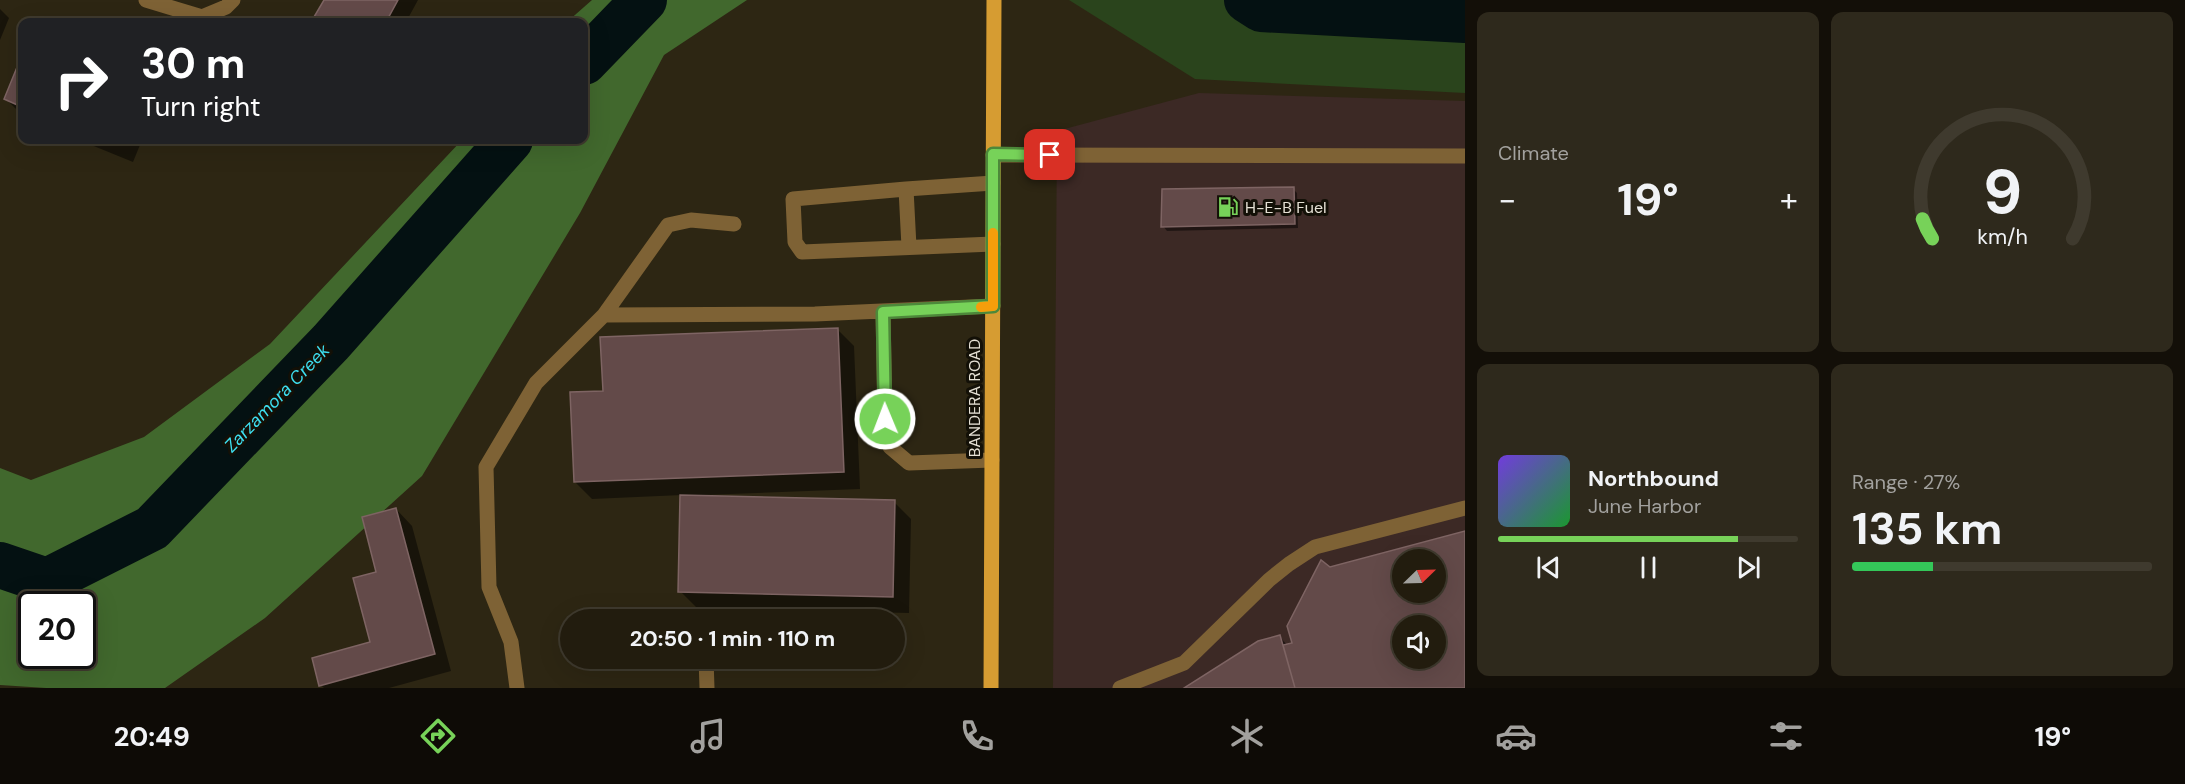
<!DOCTYPE html>
<html lang="en">
<head>
<meta charset="utf-8">
<style>
  body { margin:0; font-family:"DM Sans",sans-serif; background:#2e291c; color:#f1f3f6; height:100vh; display:flex; flex-direction:column; font-size:22px; white-space:nowrap }
  * { box-sizing:border-box; margin:0 }
  p { font-size:20px; color:#a2a19e }
  .icon { flex:none; width:33px; height:33px; fill:none; stroke:currentColor; stroke-width:2; stroke-linecap:round; stroke-linejoin:round }
  .map { position:relative; flex:1; overflow:hidden }
  .details { display:flex; flex-direction:column; gap:12px; padding:12px; background:#130f08; width:720px }
  .details>* { flex:none }
  .guide { position:absolute; left:18px; top:18px; width:570px; height:126px; border-radius:12px; box-shadow:0 6px 24px #0002,0 0 0 2px #3f3a2e; background:#202124; color:#fff; overflow:hidden }
  .needle { width:39px; rotate:67deg }
  .buttons { position:absolute; left:1392px; top:549px; display:grid; gap:12px }
  .buttons a { display:grid; place-items:center; width:54px; height:54px; border-radius:50%; background:#221c0e; box-shadow:0 6px 24px #0002,0 0 0 2px #3f3a2e; font-size:30px }
  .speed { position:absolute; left:18px; top:591px; display:flex; gap:12px; font-size:30px; font-weight:700; text-align:center }
  .speed>* { display:grid; place-content:center; width:78px; height:78px; border-radius:50%; background:#221c0e; box-shadow:0 6px 24px #0002,0 0 0 2px #3f3a2e; line-height:1 }
  .speed .limit { border:3px solid #111; border-radius:9px; background:#fff; color:#111 }
  .pin { position:absolute; display:grid; place-items:center; width:51px; height:51px; color:#fff; margin:-26px; border-radius:12px; box-shadow:0 3px 9px #0006 }
  .me { position:absolute; width:66px; margin:-33px; rotate:359deg; stroke-linejoin:round; filter:drop-shadow(0 0 4px #0008) }
  .turn { display:flex; align-items:center; gap:21px; height:126px; padding:0 24px; font-size:27px }
  .turn .icon { width:78px; height:78px; stroke-width:2.5 }
  .turn b { display:block; font-size:42px; line-height:51px }
  .big { font-size:45px; font-weight:700; line-height:1.1 }
  .details .widget { flex:1; display:flex; flex-direction:column; justify-content:center; gap:9px; min-width:0; padding:0 21px; border-radius:12px; background:#2e291c }
  .details .dial { align-items:center; gap:0 }
  .dial svg { height:156px; overflow:visible; fill:none; stroke:#3f3a2e; stroke-width:7; stroke-linecap:round; text-anchor:middle }
  .dial text { fill:#f1f3f6; stroke:none }
  .song { display:flex; align-items:center; gap:18px }
  .cover { width:72px; height:72px; border-radius:9px; background:linear-gradient(135deg,hsl(260 70% 55%),hsl(130 70% 35%)) }
  .played { height:6px; border-radius:3px; background:linear-gradient(90deg,#77d259 80%,#3f3a2e 80%) }
  .keys { display:flex; justify-content:space-around; direction:ltr }
  .heat { display:flex; justify-content:space-between; align-items:center; font-size:33px; direction:ltr }
  .charge { height:9px; border-radius:4px; background:linear-gradient(90deg,#34c759 27%,#3f3a2e 0) }
  .details .tiles { flex:1; display:grid; gap:12px; grid-template-columns:repeat(2,1fr) }
  .trip { position:absolute; left:560px; top:609px; width:345px; height:60px; border-radius:30px; background:#221c0e; box-shadow:0 6px 24px #0002,0 0 0 2px #3f3a2e; font-weight:700; line-height:60px; text-align:center }
  .menu { display:flex; height:96px; justify-content:space-around; align-items:center; background:#0e0b06; color:#a2a19e }
  .menu .icon { width:42px; height:42px }
  .menu .current { color:#77d259 }
  .menu b { font-size:27px; color:#f1f3f6 }
  main { display:flex; flex:1; min-height:0 }
  .map>svg:first-child { display:block }
  .commercial { fill:#3c2925; fill-rule:evenodd }
  .green { fill:#2a441c }
  .forest { fill:#41682d; fill-rule:evenodd }
  .shadow { fill:#0007; fill-rule:evenodd }
  .lines { fill:none; stroke-linecap:round; stroke-linejoin:round }
  .river { stroke:#041112; stroke-width:46 }
  .building { fill:#634a49; stroke:#7e6463; stroke-width:1.5; fill-rule:evenodd }
  .minor { stroke:#7e6235; stroke-width:15 }
  .major { stroke:#d69c32; stroke-width:15 }
  .route-casing { stroke:#4d883a; stroke-width:15 }
  .route { stroke:#77d259; stroke-width:10 }
  .slow { stroke:#f59e0b; stroke-width:10 }
  .labels { text-anchor:middle; dominant-baseline:central; stroke-width:6; stroke-linejoin:round; paint-order:stroke }
  .poi-label { font-size:16px; fill:#e6e1d5; stroke:#131007; text-anchor:start }
  .street-label { font-size:16px; fill:#e6e1d5; stroke:#131007 }
  .water-label { font-size:18px; font-style:italic; fill:#3ddeef; stroke:#131007 }
</style>
</head>
<body>
<main>
<div class="map">
<svg width="1465" height="688" viewBox="0 0 1465 688">
  <rect width="100%" height="100%" fill="#2d2613"/>
  <path class="commercial" d="M1199,93L1465,101V688H1053L1057,131ZM1402,560H1436V592H1402ZM1402,626H1436V658H1402Z"/>
  <path class="green" d="M1069,0H1465V93L1195,79Z"/>
  <path class="forest" d="M592,0H747L664,55L580,213L422,476L265,618L165,688H46L0,685V468L31,480L144,437L270,344L462,140H584V22H567ZM32,604H82V656H32Z"/>
  <path class="shadow" d="M325,0H418L406,22H313Z
    M0,9L9,18L0,40Z
    M40,17L53,22H38Z
    M22,58V115L6,99Z
    M79,140H142L133,162Z
    M1293,189L1297,193L1298,228L1167,231L1163,226Z
    M837,329L854,346L860,489L703,495V497L894,502L911,519L909,613L697,608L680,591L682,495L592,499L575,482L604,392Z
    M396,509L412,526L451,671L389,688H324L321,685L372,643L378,573Z
    M1465,533V688H1187L1280,637L1288,646L1294,644L1330,569ZM1402,560H1436V592H1402ZM1402,626H1436V658H1402Z"/>
  <g class="lines">
    <path class="river" d="M1247,0L1261,9L1465,20
      M584,62L644,0
      M0,565L47,581L152,528L331,342L510,140"/>
  </g>
  <path class="building" d="M324,0H398L386,22H311Z
    M22,55V107L4,99Z
    M1294,187L1295,224L1161,227L1162,189Z
    M838,328L844,472L574,482L570,392L603,391L600,337Z
    M680,495L895,500L893,597L678,592Z
    M396,508L435,654L319,686L312,658L370,642L353,578L376,572L362,517Z
    M1465,531V688H1295L1283,645L1292,643L1287,626L1321,560L1330,567ZM1402,560H1436V592H1402ZM1402,626H1436V658H1402Z
    M1280,635L1295,688H1184L1258,641Z"/>
  <g class="lines">
    <path class="minor" d="M146,0L202,17L226,7L233,0
      M993,155L1465,156
      M906,189L793,199L795,242L802,252L993,244
      M909,247L906,189L993,183
      M883,311L885,419L890,447L909,463L992,460
      M604,315L668,225L691,220L734,224
      M706,658L707,688
      M517,688L511,642L489,587L486,467L536,383L604,315L815,314L993,306
      M1120,688L1184,663L1269,580L1289,564L1315,547L1465,508"/>
    <path class="major" d="M991,688L994,0"/>
  </g>
  <g class="lines">
    <g class="route-casing">
      <path id="route" d="M885,419L883,312L993,306V154L1050,155"/>
    </g>
    <use href="#route" class="route"/>
    <path class="slow" d="M981,307L993,306V233"/>
  </g>
  <defs>
    <g id="fuel-bare" transform="scale(1.62)"><path d="M-5.5-6h7V0h2V4h1.3V-2.5L3-4.5l.8-.8L6-3V5H2.5V1h-1V6h-7ZM-4.2-4.7v3.2H.2V-4.7Z" fill="#77d259" stroke="#131007" stroke-width="2.5" paint-order="stroke"/></g>
  </defs>
  <g fill-rule="evenodd">
    <use href="#fuel-bare" x="1228" y="207"/>
  </g>
  <g class="labels">
    <g class="poi-label">
      <text x="1245" y="207">H-E-B Fuel</text>
    </g>
    <g class="street-label">
      <text transform="translate(974 398) rotate(-90)">BANDERA ROAD</text>
    </g>
    <g class="water-label">
      <text transform="translate(277 398) rotate(-46)">Zarzamora Creek</text>
    </g>
  </g>
</svg>
<div class="buttons">
<a><svg class="needle" viewBox="-14 -14 28 28"><path d="M0-13l5 13h-10z" fill="#e53935"/><path d="M0 13l5-13h-10z" fill="#a2a19e"/></svg></a>
<a><svg class="icon" aria-label="sound" viewBox="0 0 24 24"><path d="M4 9h4l5-4v14l-5-4H4zM17 9q2 3 0 6"/></svg></a>
</div>
<div class="speed"><div class="limit">20</div></div>
<div class="pin" style="left:1050px;top:155px;background:#d93025"><svg class="icon" aria-label="arrive" viewBox="0 0 24 24"><path d="M6 21V4h12l-3 4 3 4H6"/></svg></div>
<svg class="me" style="left:885px;top:419px" viewBox="-20 -20 40 40"><circle r="17" fill="#77d259" stroke="#fff" stroke-width="3"/><path d="M0-11L8 9 0 5-8 9z" fill="#fff"/></svg>
<div class="trip">20:50 · 1 min · 110 m</div>
<div class="guide">
<div class="turn"><svg class="icon" aria-label="right" viewBox="0 0 24 24"><path d="M7 20v-9h11M14 6l5 5-5 5"/></svg><div><b>30 m</b>Turn right</div></div>
</div>
</div>
<section class="details">
<div class="tiles">
<div class="widget"><p>Climate</p>
<div class="heat"><a>−</a><b class="big">19°</b><a>+</a></div>
</div>
<div class="widget dial"><svg viewBox="0 0 100 80">
<path d="M14 69A42 42 0 1 1 86 69"/>
<path d="M14 69A42 42 0 0 1 9 59" stroke="#77d259"/>
<text x="50" y="56" font-size="32" font-weight="700">9</text>
<text x="50" y="72" font-size="11">km/h</text>
</svg></div>
<div class="widget">
<div class="song"><i class="cover"></i><div><b>Northbound</b><p>June Harbor</p></div></div>
<div class="played"></div>
<div class="keys"><svg class="icon" aria-label="previous" viewBox="0 0 24 24"><path d="M18 5L8 12l10 7zM5 5v14"/></svg><svg class="icon" aria-label="pause" viewBox="0 0 24 24"><path d="M8 5v14M16 5v14"/></svg><svg class="icon" aria-label="next" viewBox="0 0 24 24"><path d="M6 5l10 7-10 7zM19 5v14"/></svg></div>
</div>
<div class="widget"><p>Range · 27%</p><b class="big">135 km</b><div class="charge"></div></div>
</div>
</section>
</main>
<nav class="menu">
<b>20:49</b>
<svg class="icon current" aria-label="directions" viewBox="0 0 24 24"><path d="M12 3l9 9-9 9-9-9zM9 14v-3h6M13 9l2 2-2 2"/></svg>
<svg class="icon" aria-label="music" viewBox="0 0 24 24"><path d="M9 18V5l10-2v13"/><circle cx="6" cy="18" r="3"/><circle cx="16" cy="16" r="3"/></svg>
<svg class="icon" aria-label="phone" viewBox="0 0 24 24"><path d="M5 4h4l2 5-3 2q2 4 5 5l2-3 5 2v4C11 20 4 13 5 4z"/></svg>
<svg class="icon" aria-label="climate" viewBox="0 0 24 24"><path d="M12 3v18M4 7l16 10M4 17L20 7"/></svg>
<svg class="icon" aria-label="car" viewBox="0 0 24 24"><path d="M5 17H2v-5l4-1 3-4h7l3 4 3 1v5h-3M9 17h6M6 11h13"/><circle cx="7" cy="17" r="2"/><circle cx="17" cy="17" r="2"/></svg>
<svg class="icon" aria-label="filters" viewBox="0 0 24 24"><path d="M4 7h16M4 17h16"/><circle cx="9" cy="7" r="2"/><circle cx="15" cy="17" r="2"/></svg>
<b>19°</b>
</nav>
</body>
</html>
